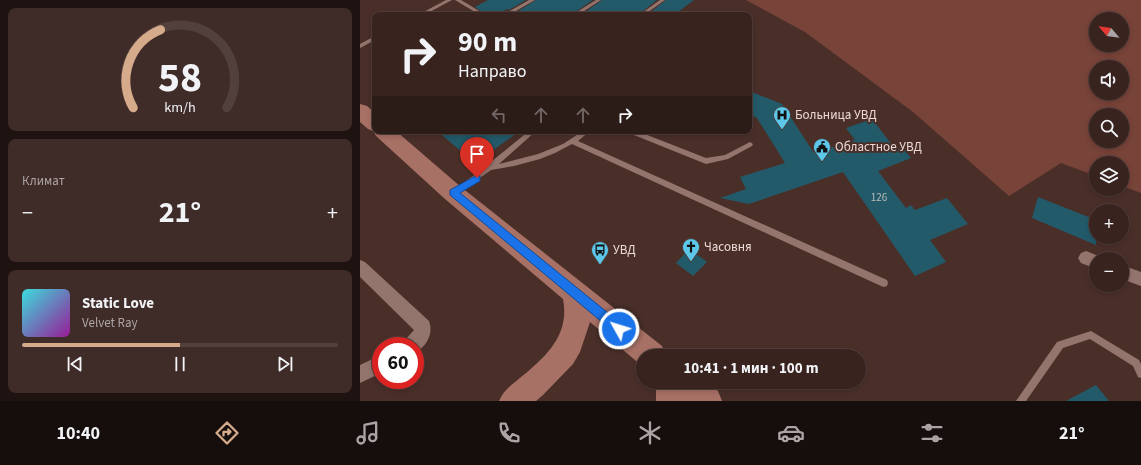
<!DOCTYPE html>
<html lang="ru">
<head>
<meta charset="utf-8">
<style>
  body { margin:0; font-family:"Source Sans 3",sans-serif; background:#3f2b28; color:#f1f3f6; height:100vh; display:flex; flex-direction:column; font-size:15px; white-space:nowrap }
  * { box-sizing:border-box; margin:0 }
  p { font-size:13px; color:#aba4a4 }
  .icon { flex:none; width:22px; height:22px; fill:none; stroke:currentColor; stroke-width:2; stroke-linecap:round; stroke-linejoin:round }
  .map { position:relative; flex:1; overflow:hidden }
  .drawer { display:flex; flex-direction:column; gap:8px; padding:8px; background:#1f1311; width:360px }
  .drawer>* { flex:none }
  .guide { position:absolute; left:12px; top:12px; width:380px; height:122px; border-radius:8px; box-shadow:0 2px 6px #0003,0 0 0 1px #52403d; background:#38231f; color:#f1f3f6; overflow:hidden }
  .needle { width:26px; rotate:299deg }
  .controls { position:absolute; left:729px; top:12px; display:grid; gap:8px }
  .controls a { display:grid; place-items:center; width:40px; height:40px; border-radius:50%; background:#38231f; box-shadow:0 2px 6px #0003,0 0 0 1px #52403d; font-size:20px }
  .speed { position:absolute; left:12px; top:337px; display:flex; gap:8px; font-size:20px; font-weight:700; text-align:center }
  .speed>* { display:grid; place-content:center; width:52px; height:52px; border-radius:50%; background:#38231f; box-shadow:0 2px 6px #0003,0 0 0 1px #52403d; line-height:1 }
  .speed .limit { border:6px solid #d22; background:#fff; color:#111 }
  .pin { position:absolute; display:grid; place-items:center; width:34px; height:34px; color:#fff; margin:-41px -17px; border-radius:50% 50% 50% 0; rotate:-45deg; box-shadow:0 0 4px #0007 }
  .pin .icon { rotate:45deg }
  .me { position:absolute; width:44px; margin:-22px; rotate:309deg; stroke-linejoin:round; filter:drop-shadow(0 0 3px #0008) }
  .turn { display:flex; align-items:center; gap:14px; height:84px; padding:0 20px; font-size:18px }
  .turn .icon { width:52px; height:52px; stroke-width:2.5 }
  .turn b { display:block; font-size:28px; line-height:34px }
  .lanes { display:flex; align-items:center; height:38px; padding:0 20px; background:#0003; justify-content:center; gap:20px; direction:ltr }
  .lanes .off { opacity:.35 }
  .big { font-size:30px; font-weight:700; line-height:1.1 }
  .drawer .widget { flex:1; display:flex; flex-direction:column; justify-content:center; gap:6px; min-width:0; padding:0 14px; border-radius:8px; background:#3f2b28 }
  .drawer .dial { align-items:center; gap:0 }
  .dial svg { height:104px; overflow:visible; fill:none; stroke:#52403d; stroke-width:7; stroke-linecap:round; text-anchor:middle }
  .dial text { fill:#f1f3f6; stroke:none }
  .song { display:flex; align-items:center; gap:12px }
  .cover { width:48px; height:48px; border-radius:6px; background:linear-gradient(135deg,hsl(180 70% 55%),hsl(300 70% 35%)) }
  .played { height:4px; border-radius:2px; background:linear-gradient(90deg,#d6ab8b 50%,#52403d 50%) }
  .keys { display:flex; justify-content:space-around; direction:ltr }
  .heat { display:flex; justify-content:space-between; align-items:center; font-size:22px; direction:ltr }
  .trip { position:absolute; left:276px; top:349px; width:230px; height:40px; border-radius:20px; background:#38231f; box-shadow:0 2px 6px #0003,0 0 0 1px #52403d; font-weight:700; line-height:40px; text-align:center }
  .dock { display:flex; height:64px; justify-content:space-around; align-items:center; background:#160e0c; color:#aba4a4 }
  .dock .icon { width:28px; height:28px }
  .dock .selected { color:#d6ab8b }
  .dock b { font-size:18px; color:#f1f3f6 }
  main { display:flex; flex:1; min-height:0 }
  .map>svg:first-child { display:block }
  .green { fill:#784339; fill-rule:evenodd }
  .building { fill:#235a6a }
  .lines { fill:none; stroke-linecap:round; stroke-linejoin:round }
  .lane { fill:#94756e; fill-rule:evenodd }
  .street { fill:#94756e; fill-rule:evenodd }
  .primary { fill:#a87166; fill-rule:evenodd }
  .route { fill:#1a73e8; stroke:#114b97 }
  .labels { text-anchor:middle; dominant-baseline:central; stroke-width:4; stroke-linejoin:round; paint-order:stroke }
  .number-label { font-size:11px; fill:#bababb }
  .poi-label { font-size:13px; fill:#ecdad6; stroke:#4a2f29; text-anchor:start }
</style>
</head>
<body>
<main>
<section class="drawer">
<div class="widget dial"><svg viewBox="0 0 100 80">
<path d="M14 69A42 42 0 1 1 86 69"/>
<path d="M14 69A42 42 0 0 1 35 9" stroke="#d6ab8b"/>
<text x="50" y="56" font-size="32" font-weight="700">58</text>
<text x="50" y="72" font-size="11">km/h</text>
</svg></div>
<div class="widget"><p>Климат</p>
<div class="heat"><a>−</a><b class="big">21°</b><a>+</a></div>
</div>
<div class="widget">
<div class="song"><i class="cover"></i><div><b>Static Love</b><p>Velvet Ray</p></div></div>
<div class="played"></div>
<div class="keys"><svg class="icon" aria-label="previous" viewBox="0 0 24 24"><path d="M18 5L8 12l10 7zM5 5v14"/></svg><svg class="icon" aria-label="pause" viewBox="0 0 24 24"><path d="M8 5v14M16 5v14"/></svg><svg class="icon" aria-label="next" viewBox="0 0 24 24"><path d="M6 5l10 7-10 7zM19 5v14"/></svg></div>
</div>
</section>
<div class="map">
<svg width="781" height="401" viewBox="0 0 781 401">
  <rect width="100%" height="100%" fill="#4a2f29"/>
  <path class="green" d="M386,0H781V193L762,186V163H736V176L701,163L649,196L553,112L445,32ZM736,19H762V45H736ZM736,67H762V93H736ZM736,115H762V141H736Z"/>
  <path class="building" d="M128,0H166L149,10L147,9L136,15H127L115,7Z
    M176,0H233L211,15H158L155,13Z
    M242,0H297L278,15H221Z
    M306,0H334L314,15H287Z
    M389,91L422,104L454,153L495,140L486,128L512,119L536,150L542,147L551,158L518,171L546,208L551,205L555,210L587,198L608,224L570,240L586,262L555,276L483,172L389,204L360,198L386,189L380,177L425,163L397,118L389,114Z
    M77,131H160L115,163Z
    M678,197L736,220V245L672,218Z
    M329,249L347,262L333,276L316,263Z
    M736,385L749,401H706Z"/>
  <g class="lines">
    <path class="lane" d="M86,0H92L64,15H58Z
      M95,0H101L126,15H120Z
      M169,0H175L149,15H143Z
      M236,0H241L218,15H212Z
      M300,0H305L284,15H279Z
      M15,36V40L0,48V44Z
      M169,131H176L139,164L178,154L203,144L223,131H230L218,141L527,280L528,283L527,286L524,287L521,286L212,144L195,153L180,159L154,166L131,170L97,194H93L92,192L93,190L123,169L125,166L127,165Z
      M268,131H277L346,158L365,155L390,142L393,144L392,146L368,159L346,164L269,133Z
      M731,331L779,360L781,364V378L778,377L773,366L730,339L703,348L666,401H656L697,342Z"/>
    <path class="street" d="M726,251L741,257L742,259H736V269L721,263L718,258L721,253Z
      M0,260L5,262L69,321C74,334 66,347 55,353V346H42L45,340L54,330L0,277Z
      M762,265L781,272V286L762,279Z
      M21,355V373L0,383V365Z"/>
    <path class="primary" d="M0,104L7,106L15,113V131H36L101,187L302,346L306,356H283L282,366L230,322L220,352L213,364L183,395L176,401H139C144,389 152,385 161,377C187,356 210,334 203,299L85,199L16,136L13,131L8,129L0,122Z
      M296,382H347L358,391L362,401H296Z"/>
  </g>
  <path class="route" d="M117,175L120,176V181L100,193L263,325L265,329L263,333L259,335L255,333L90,195V190Z"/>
  <defs>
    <g id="hospital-pin" transform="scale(0.9)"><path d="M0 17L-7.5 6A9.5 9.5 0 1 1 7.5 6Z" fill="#5cc7e8" stroke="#4a2f29"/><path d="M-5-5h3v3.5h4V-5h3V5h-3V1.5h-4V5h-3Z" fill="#111"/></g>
    <g id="civic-pin" transform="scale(0.9)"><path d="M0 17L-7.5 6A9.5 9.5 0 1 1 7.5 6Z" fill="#5cc7e8" stroke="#4a2f29"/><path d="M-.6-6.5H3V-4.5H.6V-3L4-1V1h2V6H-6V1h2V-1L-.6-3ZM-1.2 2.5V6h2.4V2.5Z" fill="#111"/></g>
    <g id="church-pin" transform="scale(0.9)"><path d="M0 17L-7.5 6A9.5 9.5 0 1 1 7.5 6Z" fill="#5cc7e8" stroke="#4a2f29"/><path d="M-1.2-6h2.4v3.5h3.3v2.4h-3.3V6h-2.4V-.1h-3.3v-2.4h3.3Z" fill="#111"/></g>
    <g id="bus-pin" transform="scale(0.9)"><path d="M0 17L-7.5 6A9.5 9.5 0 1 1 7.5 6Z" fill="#5cc7e8" stroke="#4a2f29"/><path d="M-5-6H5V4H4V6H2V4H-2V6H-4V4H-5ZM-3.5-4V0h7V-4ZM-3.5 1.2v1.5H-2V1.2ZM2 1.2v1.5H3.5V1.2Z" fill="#111"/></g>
  </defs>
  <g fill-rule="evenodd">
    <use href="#hospital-pin" x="422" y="115"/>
    <use href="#civic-pin" x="462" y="147"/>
    <use href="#church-pin" x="331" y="247"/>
    <use href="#bus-pin" x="240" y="250"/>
  </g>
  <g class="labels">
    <g class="number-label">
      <text x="519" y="197">126</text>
    </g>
    <g class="poi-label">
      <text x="435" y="115">Больница УВД</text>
      <text x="475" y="147">Областное УВД</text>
      <text x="344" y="247">Часовня</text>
      <text x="253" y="250">УВД</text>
    </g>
  </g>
</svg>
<div class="controls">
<a><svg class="needle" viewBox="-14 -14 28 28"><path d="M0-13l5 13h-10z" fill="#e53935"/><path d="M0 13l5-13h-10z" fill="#aba4a4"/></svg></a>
<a><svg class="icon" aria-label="sound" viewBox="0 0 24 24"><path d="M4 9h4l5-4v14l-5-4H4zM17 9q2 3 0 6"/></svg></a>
<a><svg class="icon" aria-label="search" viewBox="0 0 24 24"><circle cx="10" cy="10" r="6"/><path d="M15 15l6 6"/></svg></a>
<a><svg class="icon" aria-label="layers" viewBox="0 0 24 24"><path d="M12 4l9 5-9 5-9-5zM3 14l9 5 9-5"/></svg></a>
<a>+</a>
<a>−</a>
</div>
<div class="speed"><div class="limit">60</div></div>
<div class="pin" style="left:117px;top:178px;background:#d93025"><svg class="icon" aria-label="arrive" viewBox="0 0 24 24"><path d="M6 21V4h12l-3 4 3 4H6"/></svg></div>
<svg class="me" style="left:259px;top:329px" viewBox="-20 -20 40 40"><circle r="17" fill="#1a73e8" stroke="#fff" stroke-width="3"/><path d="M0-11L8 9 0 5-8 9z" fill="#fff"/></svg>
<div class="trip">10:41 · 1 мин · 100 m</div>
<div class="guide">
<div class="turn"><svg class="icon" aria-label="right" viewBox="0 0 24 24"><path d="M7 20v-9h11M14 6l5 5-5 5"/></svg><div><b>90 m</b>Направо</div></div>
<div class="lanes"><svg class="icon off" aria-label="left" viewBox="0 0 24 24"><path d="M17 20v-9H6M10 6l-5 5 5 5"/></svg><svg class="icon off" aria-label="ahead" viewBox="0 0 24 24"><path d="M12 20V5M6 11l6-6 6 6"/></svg><svg class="icon off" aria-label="ahead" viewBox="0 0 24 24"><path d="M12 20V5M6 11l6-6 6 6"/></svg><svg class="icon" aria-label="right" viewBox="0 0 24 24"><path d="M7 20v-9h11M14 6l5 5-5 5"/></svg></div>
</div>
</div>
</main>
<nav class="dock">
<b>10:40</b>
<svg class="icon selected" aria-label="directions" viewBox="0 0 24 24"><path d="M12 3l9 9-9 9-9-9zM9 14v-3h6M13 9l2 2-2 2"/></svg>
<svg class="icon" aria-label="music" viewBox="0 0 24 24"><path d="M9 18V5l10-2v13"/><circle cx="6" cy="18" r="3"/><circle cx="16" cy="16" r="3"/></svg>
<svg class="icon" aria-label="phone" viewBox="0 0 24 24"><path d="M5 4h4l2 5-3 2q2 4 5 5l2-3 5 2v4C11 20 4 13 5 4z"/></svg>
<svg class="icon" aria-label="climate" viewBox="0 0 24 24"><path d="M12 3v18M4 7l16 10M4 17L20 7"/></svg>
<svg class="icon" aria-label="car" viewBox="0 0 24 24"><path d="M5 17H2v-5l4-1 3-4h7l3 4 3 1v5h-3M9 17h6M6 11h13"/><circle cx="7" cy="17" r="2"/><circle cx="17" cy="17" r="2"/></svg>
<svg class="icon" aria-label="filters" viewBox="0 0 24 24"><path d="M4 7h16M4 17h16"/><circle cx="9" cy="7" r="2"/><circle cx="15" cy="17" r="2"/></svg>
<b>21°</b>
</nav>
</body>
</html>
